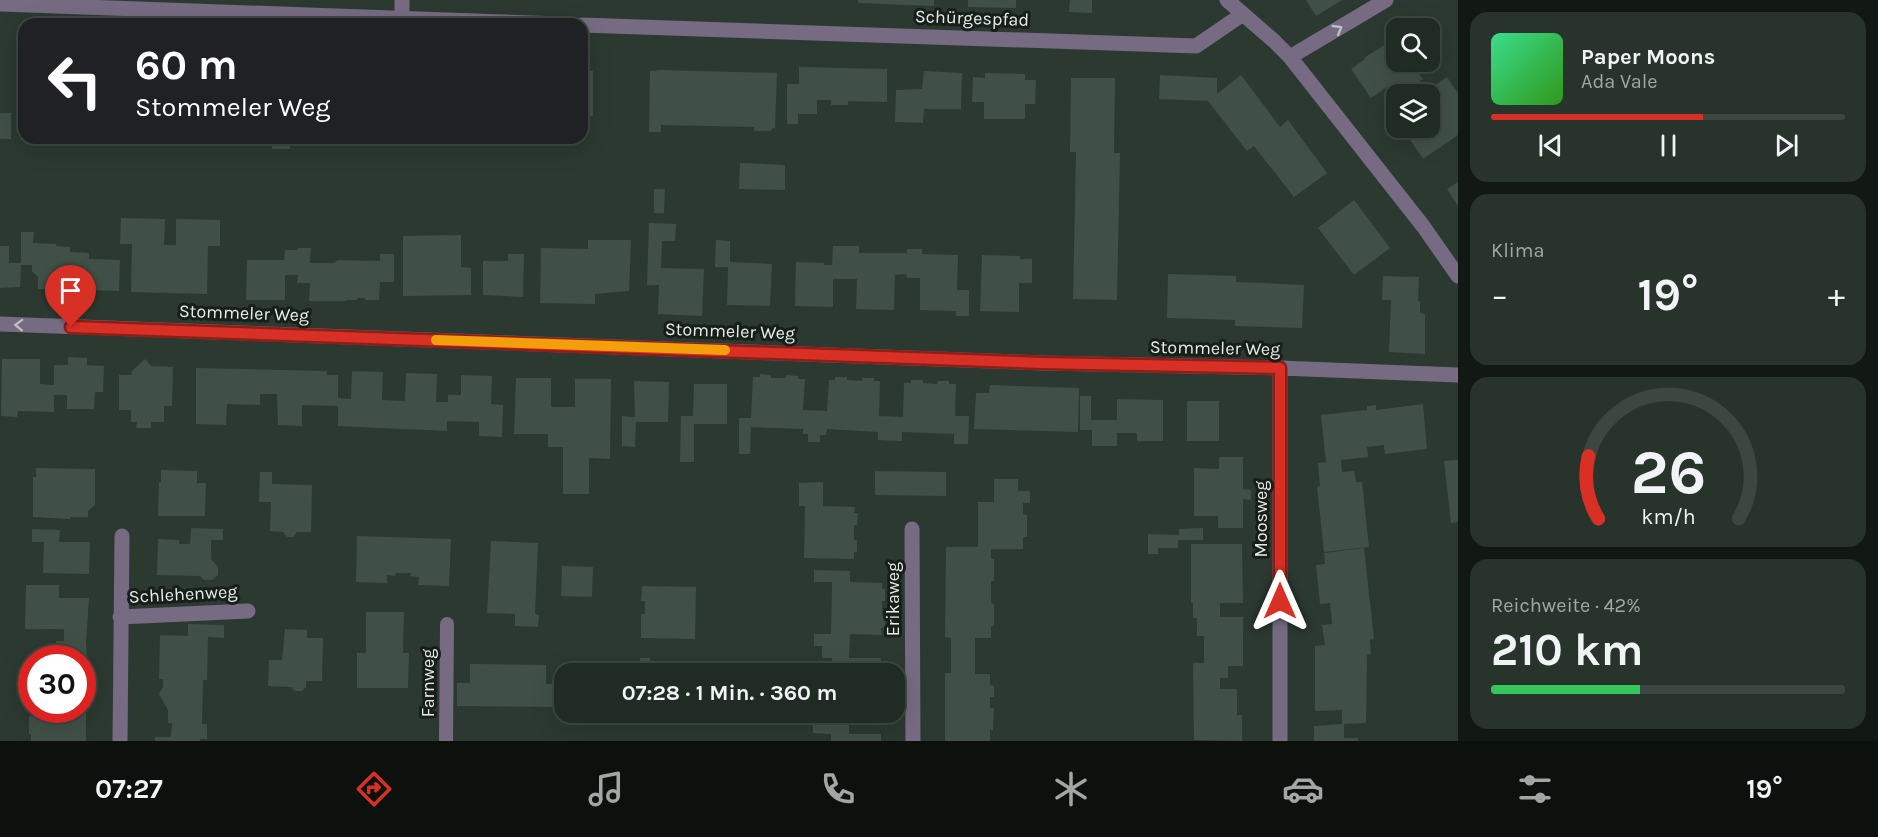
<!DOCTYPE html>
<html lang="de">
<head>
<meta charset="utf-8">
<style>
  body { margin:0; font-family:Karla,sans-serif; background:#28332c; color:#f1f3f6; height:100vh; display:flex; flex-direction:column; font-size:22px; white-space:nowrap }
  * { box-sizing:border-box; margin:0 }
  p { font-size:20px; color:#a2a7a6 }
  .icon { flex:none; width:33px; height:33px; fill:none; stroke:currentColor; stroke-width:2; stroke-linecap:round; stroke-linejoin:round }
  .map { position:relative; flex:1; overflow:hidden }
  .panel { display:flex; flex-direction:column; gap:12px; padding:12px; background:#121814; width:420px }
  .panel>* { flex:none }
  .hud { position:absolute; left:18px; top:18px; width:570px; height:126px; border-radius:18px; box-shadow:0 6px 24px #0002,0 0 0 2px #3d4741; background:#202124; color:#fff; overflow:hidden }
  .controls { position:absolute; left:1386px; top:18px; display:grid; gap:12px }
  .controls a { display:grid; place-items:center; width:54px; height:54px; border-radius:12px; background:#202b24; box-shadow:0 6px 24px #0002,0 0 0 2px #3d4741; font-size:30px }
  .speed { position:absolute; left:18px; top:645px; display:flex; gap:12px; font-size:30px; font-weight:700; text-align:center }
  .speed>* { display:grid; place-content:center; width:78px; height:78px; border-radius:50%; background:#202b24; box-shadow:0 6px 24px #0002,0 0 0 2px #3d4741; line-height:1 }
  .speed .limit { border:9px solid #d22; background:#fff; color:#111 }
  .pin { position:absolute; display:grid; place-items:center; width:51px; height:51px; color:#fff; margin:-62px -26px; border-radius:50% 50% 50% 0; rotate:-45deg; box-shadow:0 0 6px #0007 }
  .pin .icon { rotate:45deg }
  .me { position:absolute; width:66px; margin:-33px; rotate:0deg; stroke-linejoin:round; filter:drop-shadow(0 0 4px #0008) }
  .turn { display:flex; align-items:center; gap:21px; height:126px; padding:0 18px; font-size:27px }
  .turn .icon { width:78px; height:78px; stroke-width:2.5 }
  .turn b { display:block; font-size:42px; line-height:51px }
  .big { font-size:45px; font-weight:700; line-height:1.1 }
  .panel .widget { flex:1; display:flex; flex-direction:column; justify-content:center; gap:9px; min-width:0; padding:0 21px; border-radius:18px; background:#28332c }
  .panel .dial { align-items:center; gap:0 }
  .dial svg { height:156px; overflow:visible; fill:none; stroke:#3d4741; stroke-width:7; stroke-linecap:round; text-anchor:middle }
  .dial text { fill:#f1f3f6; stroke:none }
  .song { display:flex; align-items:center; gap:18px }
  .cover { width:72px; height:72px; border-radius:9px; background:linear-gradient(135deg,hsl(150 70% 55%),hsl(110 70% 35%)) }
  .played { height:6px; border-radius:3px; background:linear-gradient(90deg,#d93025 60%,#3d4741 60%) }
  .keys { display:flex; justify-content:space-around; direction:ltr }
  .heat { display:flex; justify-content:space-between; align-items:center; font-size:33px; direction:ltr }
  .charge { height:9px; border-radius:4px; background:linear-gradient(90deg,#34c759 42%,#3d4741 0) }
  .trip { position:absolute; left:554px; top:663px; width:351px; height:60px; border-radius:18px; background:#202b24; box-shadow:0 6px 24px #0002,0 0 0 2px #3d4741; font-weight:700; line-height:60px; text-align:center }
  .dock { display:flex; height:96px; justify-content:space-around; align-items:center; background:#0d110e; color:#a2a7a6 }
  .dock .icon { width:42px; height:42px }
  .dock .selected { color:#d93025 }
  .dock b { font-size:27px; color:#f1f3f6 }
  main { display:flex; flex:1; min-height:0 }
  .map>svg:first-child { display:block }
  .building { fill:#415047 }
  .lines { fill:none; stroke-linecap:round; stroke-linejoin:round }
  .lane { stroke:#766b82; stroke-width:14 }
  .street { stroke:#766b82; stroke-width:15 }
  .oneway { stroke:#bec0c4 }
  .route-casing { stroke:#8d1f18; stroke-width:15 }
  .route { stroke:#d93025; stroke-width:10 }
  .slow { stroke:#f59e0b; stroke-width:10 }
  .labels { text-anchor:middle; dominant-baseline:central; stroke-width:6; stroke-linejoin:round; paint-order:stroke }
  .street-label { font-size:18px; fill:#e4ede7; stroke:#181f1a }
</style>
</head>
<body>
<main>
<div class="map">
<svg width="1458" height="741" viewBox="0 0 1458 741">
  <rect width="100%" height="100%" fill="#2b3930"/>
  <path class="building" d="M858,0H934V6L858,3Z
    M968,0H1016V8L968,7Z
    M1070,0H1092V13L1069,12Z
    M1306,0H1342L1316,16Z
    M1386,44L1396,58V62H1399L1407,72L1414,67L1423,79L1401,94L1393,83L1371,98L1351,69L1365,59L1364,58Z
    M799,67L887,69V102L848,101V105H831V100H817V114H798V124H787V84H799Z
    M661,70L777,73L775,128H773L770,131H754V127L661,125V132H649L650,71Z
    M582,71H593V116H582Z
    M924,71L962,73L961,109H924L923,123L895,122L896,90L922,89Z
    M985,73L1025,74V80H1036L1035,104H1025V119H984V102H972L973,77L985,78Z
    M1160,75L1217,78V94L1241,75L1280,127L1288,120L1327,173L1294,197L1254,146L1247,151L1208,101L1159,99Z
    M1447,77L1458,93V135L1423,159L1402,128H1430V94H1422Z
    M1071,78H1115L1114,153H1120L1117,300L1073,299L1076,152H1070Z
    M0,113H11V139H0Z
    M273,138H291L290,149H272Z
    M740,163L785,165V190L739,189Z
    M1458,182V206L1447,189Z
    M654,189H665L664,213H654Z
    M1354,200L1390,248L1354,275L1318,228Z
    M121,218L165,219L164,245H176V219L220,220V246H208L207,294L131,292L132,244H120Z
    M649,223L676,224L675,241H662L661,268L704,269L702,316L658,314L659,285H647Z
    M21,232H34L33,243L56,244V246L70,247V252L89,253V259L120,260L119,291L84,290L80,285H70V287H55V289H38V277L32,271V265H21L20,287L0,288V246H9V263H21Z
    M461,235V267L471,268V295L403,296V236Z
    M588,240H631L629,291L595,294V304L540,303L541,248L588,249Z
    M716,240L730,241V262L772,264L770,306L727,305L728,267H715Z
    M833,246H859V253H907V249H922V254L958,255L957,290H969V316H956V311L920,310V278H907L906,274L895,275L894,310L856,309L857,279H833V307L795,306L796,262L824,263V265H832Z
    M298,248H311L310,263H334L338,260L380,261V254H394V282H380L379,300H365V298H357V300H346V301H309L310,283H297L298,275H285V300H246L247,260H284L285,250H298Z
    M508,254H524L523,297L483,295V261H508Z
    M982,255L1020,256V259H1032V283H1019V312L980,311Z
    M1168,274L1236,276V282L1304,285L1302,328L1235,326V320L1167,318Z
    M1383,276L1419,277L1418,301H1420V313L1425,314V354L1389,352L1391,300H1382Z
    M68,357L87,358V365L104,366L103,392H95L94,409H67V395H54V412L18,411L17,417L1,416L2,359H40V384L54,385V365H68Z
    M145,359L151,366L173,367L172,406H164V422H151V428H136L137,422H131V410H119V375H131L132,371Z
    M196,368L327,371V375H338V398L351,399L352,371L383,372L382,400L405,401L406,373L437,374L436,402H448V395H461V375L492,376L491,404L503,405L502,437L479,436V422L447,421V431L338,426V406L302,405V426L278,425L277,394H260V405L227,404L226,425L196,424Z
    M760,374L771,375V378H786V375L798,376V379H805L803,410L827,411L829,380H835V377H847V380L862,381V378H874V381H880L879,416L903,417L904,383H911V380H923V383L937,384L938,381H949V384H956L955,416H969L968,444H954V434L902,432V441L878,440V432L827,429L826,435H820V442H808V434H803V429L751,427L750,454H739V418H751L753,377H760Z
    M516,378H551V407H575V379H611L610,459L589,458V494H563V447H548V434H514Z
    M634,381L669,382L668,422H636L635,447L622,446V416L635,417Z
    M694,384H727V424H694V462H680L681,416H693Z
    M990,385L1079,388L1078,432L974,429L976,393H989Z
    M1080,396H1091V420H1117V399L1163,400V441H1137V433H1117V446H1092V430H1080Z
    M1187,401H1219V441H1187Z
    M1423,404L1427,449L1385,454L1384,445L1367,447L1368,457L1341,460L1342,472L1354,471L1356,482H1362L1369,547L1324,552L1317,487L1320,486L1318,463L1326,462L1321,415L1367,410V406L1376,405V410Z
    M1219,457H1243V489L1251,490V500L1243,499V528H1218V516H1194V468L1219,469Z
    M1458,460V522L1451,523L1444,461Z
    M36,468L95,469V505L88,511V517H70V519L33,517V477H36Z
    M161,470L197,471V483H206L205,516H158L159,482H161Z
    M875,471L946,472V496L875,495Z
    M260,472H272V484L312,485L311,532H297L293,537H287L283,532L270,531L271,502H259Z
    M994,479H1018V491H1030V503H1023V514L1027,515V537H1023V549H991V559H994V581H991V603L994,604V626H991V638H975V674H990V685L994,686V697H990V708H994L993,730H990V741H945V673H951V638L945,637L946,547H978V502H994Z
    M823,482V506L855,507L854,513H858L857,525H854V540H857V552H854V559L804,558L805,506H799V483Z
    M191,528L223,529V540H211V559L218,567V575L212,580H204L200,576L157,575L158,539L179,540V544H190Z
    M1203,528V540H1178V548H1158V554H1148V534L1179,535V529Z
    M32,529L60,530L59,542H90L89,574L43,573L44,542H32Z
    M357,536L451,539L449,586L418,585L419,577L410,576L411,573H396L395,576L387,575V583L356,582Z
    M491,541L538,543L535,614L539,615L538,627L515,626V614L487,613Z
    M1191,544H1242L1243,603H1220V617H1243V666H1228V678H1220V689H1237V715H1242V741L1194,740L1193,663H1204V636H1197V618H1193V603H1191Z
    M1364,548L1374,639L1370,640L1371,654L1367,655L1366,723L1344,724V738H1358V741H1314V726L1342,724V710L1315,711V646L1325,645L1322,625L1332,624L1330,603L1320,604L1316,565L1325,564L1324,553Z
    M562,566L593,567L592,597L561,596Z
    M814,570L850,571V582L882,583V589H885V601H882V616H885V628H881L882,635L850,634L849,658H881V665H884V674H831L832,658H822V646H814V634H831L832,582H814Z
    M26,585H59V598H89L86,642L88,676H85L84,685H82V658H44V653H56V641H64V629H25Z
    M642,586L696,587L695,639L641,638V614H645V601H641Z
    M366,612H404L403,653H409L408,688H357V653H366Z
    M188,624L224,625V638L208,637L207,680H203L202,724H207V739H200V741H155V737H171L172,723H168V710L159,694L163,687V679H159L160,635L188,636Z
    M285,629L307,630V638H323L322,681H306V687L302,691H295L291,687L268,686L269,660H282Z
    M640,658H650V662H684V674H621V661L640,662Z
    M470,664L546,665V684H560L559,707L457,706V683H470Z
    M82,692H86V741H31V734H29V716L55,717V710H82Z
    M813,712H849V734H881V741H831V734L813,733Z"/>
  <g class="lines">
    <path class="lane" d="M446,741L447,624"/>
    <path class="street" d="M1227,0L1274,41L1290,57L1423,226L1458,276
      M0,4L560,24
      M402,19V0
      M582,25L1196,46L1243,14
      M1290,57L1386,0
      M0,324L1043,363L1280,368L1458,375
      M912,529L913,741
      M120,617L248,611
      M120,741L122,536
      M1280,741V368"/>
  </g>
  <defs><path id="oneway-chevron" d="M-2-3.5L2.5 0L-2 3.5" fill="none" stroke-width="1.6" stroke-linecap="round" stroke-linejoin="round" transform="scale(1.5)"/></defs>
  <g class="oneway">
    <use href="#oneway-chevron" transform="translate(1338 29) rotate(-31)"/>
    <use href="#oneway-chevron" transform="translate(19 325) rotate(-178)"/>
  </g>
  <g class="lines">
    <g class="route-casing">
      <path id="route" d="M71,327L1043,363L1280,368V601"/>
    </g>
    <use href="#route" class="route"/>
    <path class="slow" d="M436,340L725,350"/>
  </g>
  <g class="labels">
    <g class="street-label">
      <text transform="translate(972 18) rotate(2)">Schürgespfad</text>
      <text transform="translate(244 313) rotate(2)">Stommeler Weg</text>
      <text transform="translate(730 331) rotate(2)">Stommeler Weg</text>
      <text transform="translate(1215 348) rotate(1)">Stommeler Weg</text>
      <text transform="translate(1261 519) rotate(-90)">Moosweg</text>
      <text transform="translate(183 594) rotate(-3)">Schlehenweg</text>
      <text transform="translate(893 599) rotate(-90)">Erikaweg</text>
      <text transform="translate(428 683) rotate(-90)">Farnweg</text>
    </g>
  </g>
</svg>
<div class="controls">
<a><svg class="icon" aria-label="search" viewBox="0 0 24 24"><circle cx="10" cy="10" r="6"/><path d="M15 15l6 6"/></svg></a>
<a><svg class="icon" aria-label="layers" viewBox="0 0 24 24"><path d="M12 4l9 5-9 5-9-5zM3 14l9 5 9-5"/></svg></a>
</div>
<div class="speed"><div class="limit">30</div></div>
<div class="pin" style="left:71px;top:327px;background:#d93025"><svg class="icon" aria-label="arrive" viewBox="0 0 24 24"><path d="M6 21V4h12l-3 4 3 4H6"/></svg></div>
<svg class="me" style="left:1280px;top:601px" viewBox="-20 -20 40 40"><path d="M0-17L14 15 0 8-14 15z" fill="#d93025" stroke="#fff" stroke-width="4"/></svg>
<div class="trip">07:28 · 1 Min. · 360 m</div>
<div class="hud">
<div class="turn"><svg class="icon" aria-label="left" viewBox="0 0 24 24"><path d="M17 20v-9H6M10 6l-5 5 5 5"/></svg><div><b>60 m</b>Stommeler Weg</div></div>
</div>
</div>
<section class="panel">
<div class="widget">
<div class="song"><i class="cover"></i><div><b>Paper Moons</b><p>Ada Vale</p></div></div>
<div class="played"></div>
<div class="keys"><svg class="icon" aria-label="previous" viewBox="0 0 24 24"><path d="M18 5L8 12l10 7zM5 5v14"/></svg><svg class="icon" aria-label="pause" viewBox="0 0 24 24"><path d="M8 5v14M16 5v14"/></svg><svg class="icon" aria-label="next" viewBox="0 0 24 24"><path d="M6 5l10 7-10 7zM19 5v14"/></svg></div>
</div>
<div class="widget"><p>Klima</p>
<div class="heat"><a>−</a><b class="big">19°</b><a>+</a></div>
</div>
<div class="widget dial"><svg viewBox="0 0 100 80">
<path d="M14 69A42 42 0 1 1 86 69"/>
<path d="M14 69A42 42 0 0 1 9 37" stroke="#d93025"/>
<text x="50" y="56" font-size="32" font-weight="700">26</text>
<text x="50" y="72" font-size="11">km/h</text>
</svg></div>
<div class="widget"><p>Reichweite · 42%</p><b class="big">210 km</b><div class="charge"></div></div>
</section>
</main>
<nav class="dock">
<b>07:27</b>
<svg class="icon selected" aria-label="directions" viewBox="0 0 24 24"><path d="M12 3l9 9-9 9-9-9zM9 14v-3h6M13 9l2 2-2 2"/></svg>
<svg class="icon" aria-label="music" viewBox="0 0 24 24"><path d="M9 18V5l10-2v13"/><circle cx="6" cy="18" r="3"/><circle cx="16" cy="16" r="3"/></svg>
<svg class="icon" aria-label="phone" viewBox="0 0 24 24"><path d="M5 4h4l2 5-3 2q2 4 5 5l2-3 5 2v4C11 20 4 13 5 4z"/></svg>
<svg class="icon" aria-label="climate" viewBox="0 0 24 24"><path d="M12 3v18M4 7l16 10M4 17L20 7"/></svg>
<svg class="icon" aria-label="car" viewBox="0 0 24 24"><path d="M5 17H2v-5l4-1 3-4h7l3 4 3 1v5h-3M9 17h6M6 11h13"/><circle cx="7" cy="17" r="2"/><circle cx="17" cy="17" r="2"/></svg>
<svg class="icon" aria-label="filters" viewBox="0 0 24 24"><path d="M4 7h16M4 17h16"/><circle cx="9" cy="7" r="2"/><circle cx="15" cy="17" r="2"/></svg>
<b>19°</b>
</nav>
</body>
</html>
